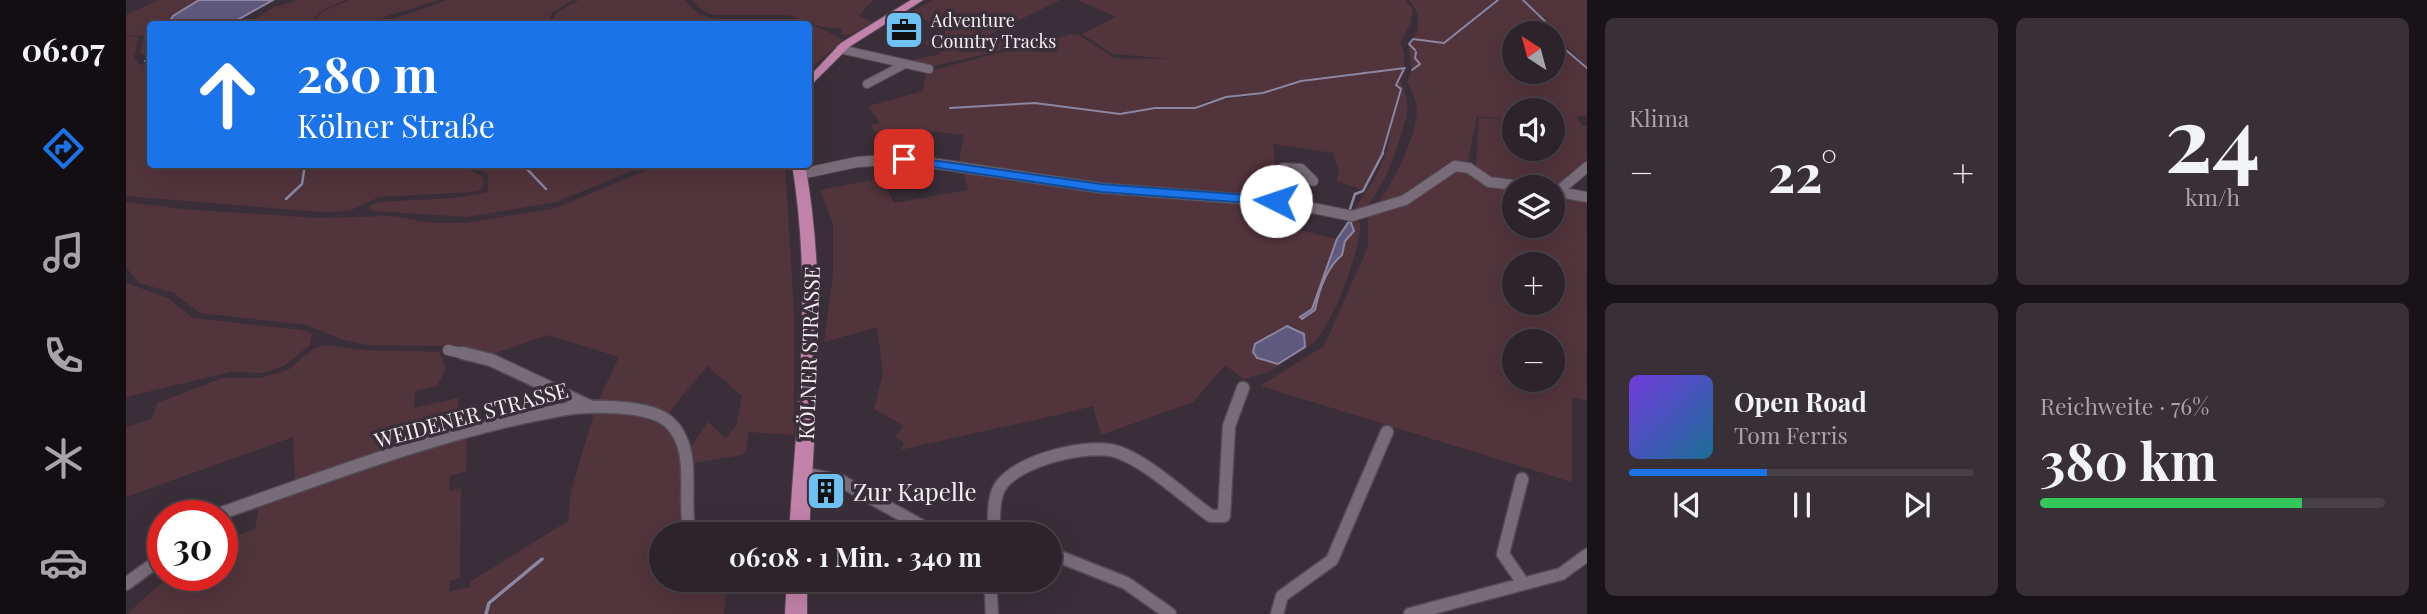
<!DOCTYPE html>
<html lang="de">
<head>
<meta charset="utf-8">
<style>
  body { margin:0; font-family:"Playfair Display",serif; background:#382f37; color:#f1f3f6; height:100vh; display:flex; flex-direction:column; font-size:26px; white-space:nowrap }
  * { box-sizing:border-box; margin:0 }
  p { font-size:23px; color:#a6a4a9 }
  .icon { flex:none; width:38px; height:38px; fill:none; stroke:currentColor; stroke-width:2; stroke-linecap:round; stroke-linejoin:round }
  .map { position:relative; flex:1; overflow:hidden }
  .sheet { display:flex; flex-direction:column; gap:18px; padding:18px; background:#181318; width:840px }
  .sheet>* { flex:none }
  .banner { position:absolute; left:21px; top:21px; width:665px; height:147px; border-radius:7px; box-shadow:0 7px 28px #0002,0 0 0 2px #484047; background:#1a73e8; color:#fff; overflow:hidden }
  .needle { width:46px; rotate:324deg }
  .fabs { position:absolute; left:1376px; top:21px; display:grid; gap:14px }
  .fabs a { display:grid; place-items:center; width:63px; height:63px; border-radius:50%; background:#2c232b; box-shadow:0 7px 28px #0002,0 0 0 2px #484047; font-size:35px }
  .speed { position:absolute; left:21px; top:500px; display:flex; gap:14px; font-size:35px; font-weight:700; text-align:center }
  .speed>* { display:grid; place-content:center; width:91px; height:91px; border-radius:50%; background:#2c232b; box-shadow:0 7px 28px #0002,0 0 0 2px #484047; line-height:1 }
  .speed .limit { border:10px solid #d22; background:#fff; color:#111 }
  .pin { position:absolute; display:grid; place-items:center; width:60px; height:60px; color:#fff; margin:-30px; border-radius:14px; box-shadow:0 4px 10px #0006 }
  .me { position:absolute; width:77px; margin:-38px; rotate:274deg; stroke-linejoin:round; filter:drop-shadow(0 0 5px #0008) }
  .turn { display:flex; align-items:center; gap:24px; height:147px; padding:0 35px; font-size:32px }
  .turn .icon { width:91px; height:91px; stroke-width:2.5 }
  .turn b { display:block; font-size:49px; line-height:60px }
  .big { font-size:52px; font-weight:700; line-height:1.1 }
  .sheet .widget { flex:1; display:flex; flex-direction:column; justify-content:center; gap:10px; min-width:0; padding:0 24px; border-radius:10px; background:#382f37 }
  .sheet .dial { align-items:center; gap:0 }
  .dial b { font-size:91px; line-height:1 }
  .song { display:flex; align-items:center; gap:21px }
  .cover { width:84px; height:84px; border-radius:10px; background:linear-gradient(135deg,hsl(260 70% 55%),hsl(200 70% 35%)) }
  .played { height:7px; border-radius:4px; background:linear-gradient(90deg,#1a73e8 40%,#484047 40%) }
  .keys { display:flex; justify-content:space-around; direction:ltr }
  .heat { display:flex; justify-content:space-between; align-items:center; font-size:38px; direction:ltr }
  .charge { height:10px; border-radius:5px; background:linear-gradient(90deg,#34c759 76%,#484047 0) }
  .sheet .tiles { flex:1; display:grid; gap:18px; grid-template-columns:repeat(2,1fr) }
  .trip { position:absolute; left:523px; top:522px; width:413px; height:70px; border-radius:35px; background:#2c232b; box-shadow:0 7px 28px #0002,0 0 0 2px #484047; font-weight:700; line-height:70px; text-align:center }
  main { display:flex; flex:1; min-height:0 }
  .menu { display:flex; flex-direction:column; width:126px; justify-content:space-around; align-items:center; background:#120e11; color:#a6a4a9 }
  .menu .icon { width:49px; height:49px }
  .menu .on { color:#1a73e8 }
  .menu b { font-size:32px; color:#f1f3f6 }
  .map>svg:first-child { display:block }
  .green { fill:#52343c; fill-rule:evenodd }
  .water { fill:#5e597d; stroke:#8c86a1; stroke-width:2 }
  .lines { fill:none; stroke-linecap:round; stroke-linejoin:round }
  .stream-far2 { stroke:#8c86a1; stroke-width:2 }
  .stream-far1 { stroke:#8c86a1; stroke-width:2.5 }
  .stream { stroke:#8c86a1; stroke-width:3.5 }
  .building { fill:#524161 }
  .street-far2-casing { stroke:#544b54; stroke-width:10 }
  .street-far1-casing { stroke:#544b54; stroke-width:12 }
  .street-casing { stroke:#544b54; stroke-width:15 }
  .primary-casing { stroke:#544b54; stroke-width:2 }
  .street-far2 { stroke:#796c79; stroke-width:8 }
  .street-far1 { stroke:#796c79; stroke-width:10 }
  .street { stroke:#796c79; stroke-width:12 }
  .primary { fill:#c282aa; fill-rule:evenodd }
  .route { fill:#1a73e8; stroke:#114b97; stroke-width:2 }
  .labels { text-anchor:middle; dominant-baseline:central; stroke-width:7; stroke-linejoin:round; paint-order:stroke }
  .far-poi-label { font-size:18px; fill:#f7eff6; stroke:#3a2f39; text-anchor:start }
  .street-label { font-size:21px; fill:#f7eff6; stroke:#3a2f39 }
  .near-poi-label { font-size:24px; fill:#f7eff6; stroke:#3a2f39; text-anchor:start }
</style>
</head>
<body>
<main>
<nav class="menu">
<b>06:07</b>
<svg class="icon on" aria-label="directions" viewBox="0 0 24 24"><path d="M12 3l9 9-9 9-9-9zM9 14v-3h6M13 9l2 2-2 2"/></svg>
<svg class="icon" aria-label="music" viewBox="0 0 24 24"><path d="M9 18V5l10-2v13"/><circle cx="6" cy="18" r="3"/><circle cx="16" cy="16" r="3"/></svg>
<svg class="icon" aria-label="phone" viewBox="0 0 24 24"><path d="M5 4h4l2 5-3 2q2 4 5 5l2-3 5 2v4C11 20 4 13 5 4z"/></svg>
<svg class="icon" aria-label="climate" viewBox="0 0 24 24"><path d="M12 3v18M4 7l16 10M4 17L20 7"/></svg>
<svg class="icon" aria-label="car" viewBox="0 0 24 24"><path d="M5 17H2v-5l4-1 3-4h7l3 4 3 1v5h-3M9 17h6M6 11h13"/><circle cx="7" cy="17" r="2"/><circle cx="17" cy="17" r="2"/></svg>
</nav>
<div class="map">
<svg width="1461" height="614" viewBox="0 0 1461 614">
  <rect width="100%" height="100%" fill="#3a2f39"/>
  <path class="green" d="M33,0H73L47,17L42,24H24V55H17L14,52L18,36L0,35V15Z
    M174,0H219L194,12L183,24H120L148,7Z
    M223,0H314L261,16L246,24H186L196,12Z
    M321,0H447L427,12L420,24H252Z
    M453,0H558L573,14L584,18C639,24 664,8 717,40L683,70L682,24H425L431,12Z
    M566,0H747L733,16L748,22L723,36L716,34V29L695,27L662,15H588L578,12Z
    M808,0H934L865,34L891,47L799,68L777,62L815,54L798,43L821,30L787,14L776,16Z
    M952,0H1279L1287,9L1285,22L1274,43C1283,58 1277,72 1269,84L1274,89C1263,123 1259,160 1237,190L1211,181L1213,172L1207,153L1147,144L1151,187L1149,197L1050,193L832,165L838,135L793,130L787,139L759,143L744,126L754,123L742,106L797,91L800,72L946,34L953,35L988,58L1047,59L987,54L956,34L990,17ZM1238,71L1176,81L1138,94L1082,102L1069,109L1029,108L994,115L909,103L823,108L909,102L994,114L1028,107H1068L1080,101L1137,93L1174,80Z
    M1283,0H1370L1319,44L1373,0H1396L1426,28V33H1388V72H1426V36L1461,68V116H1451L1456,126H1461V163L1432,188L1373,183L1350,168L1353,118L1387,120L1351,116L1342,161L1322,163L1277,197L1247,209C1266,185 1291,139 1291,108C1290,99 1285,90 1281,82L1286,70L1282,44C1295,36 1296,13 1283,0ZM1388,110H1426V149H1388Z
    M1398,0H1461V66L1428,36V28Z
    M0,36L13,37L8,58L14,65L24,62V164L178,165L174,185L160,200L177,184L181,165H333L356,176L358,183L355,190L344,192L253,197L223,211L195,212L0,196Z
    M1274,81C1288,107 1279,121 1271,147C1263,173 1253,191 1236,213L1226,212C1239,193 1255,172 1261,149C1265,128 1269,109 1276,89L1271,85Z
    M345,165H521L430,202L341,217L247,211L243,206L253,202L328,198L362,192V173Z
    M533,165H659L668,312V435L623,432L620,451L616,455L568,463L564,448L582,422L600,438L611,424L616,396L581,366L540,416L473,399L493,357L422,335L361,356L325,346L242,345L218,340L180,325L74,313L48,293L13,283L0,267V202L56,209L191,218L266,216L307,223H339L430,208Z
    M837,168L934,183L1158,203L1167,211L1169,229L1211,239L1186,309L1174,317L1189,310C1193,290 1200,268 1216,255L1219,241L1228,231L1224,227L1226,219L1234,223C1236,247 1207,322 1190,340C1187,344 1181,347 1177,350L1180,337L1171,328L1161,326L1127,345L1137,362H1158L1142,372L1118,379L1099,365L1067,402L975,435L967,406C903,423 839,434 775,450L778,442L769,437L778,426L748,409L757,373L751,327L698,342L707,276V224L694,190L756,178L768,203L842,190Z
    M1336,168L1388,187V226H1426V192L1461,199V401L1446,397V482L1134,386L1198,346L1242,247V217L1284,203L1320,174ZM1388,264H1426V303H1388ZM1388,341H1426V380H1388Z
    M0,283L42,298L67,318L175,330L186,334L184,345L158,366L137,373L104,372L0,397Z
    M200,345L237,350L313,352L320,369L311,386L289,391L288,408L332,398V432L169,484L167,437L0,497V427L26,419L31,403L97,378H135L162,370L188,348Z
    M469,410C571,413 556,449 560,534H536V579H602L598,614H361L365,604L418,559L416,557L362,602L358,614H1L43,576H96V532L98,530V540L129,529L134,502L341,437L340,471L324,476L323,491L335,488L334,578L324,581L323,592L344,587V582L442,521L445,491Z"/>
  <path class="water" d="M73,0H147L104,24H42L47,16Z
    M1224,220L1228,231L1219,241L1216,255C1200,268 1193,290 1189,310L1176,319L1174,317L1186,309L1211,239Z
    M1161,326L1178,334L1179,347L1152,364L1131,358L1127,352L1129,344Z"/>
  <g class="lines">
    <path class="stream-far2" d="M1397,0L1426,28L1427,39L1461,68
      M1289,50L1283,44L1287,39L1318,43L1372,0
      M19,61H24
      M1286,70L1294,64L1289,58L1290,52
      M824,108L909,103L994,114L1029,108H1069L1100,97L1137,93L1175,81L1279,68
      M1256,155L1275,89L1270,85L1278,69"/>
    <path class="stream-far1" d="M383,164L394,168L405,164
      M400,168L420,189
      M160,199L176,184L179,164
      M1223,212L1229,194L1237,191L1257,153"/>
    <path class="stream" d="M360,614L363,603L416,559"/>
  </g>
  <path class="building" d="M688,484L712,490V496L703,497V507L687,508Z"/>
  <g class="lines">
    <g class="street-far2-casing">
      <path id="street-far2" d="M714,49L803,69
        M741,84L779,64"/>
    </g>
    <g class="street-far1-casing">
      <path id="street-far1" d="M675,174L731,162L778,159L975,188L1157,202L1226,216L1279,200L1329,166L1343,168L1363,182L1404,187
        M1426,191L1461,197
        M1435,193L1436,188L1461,167
        M1150,201L1153,173L1157,168L1175,169L1187,181
        M322,350L344,355"/>
    </g>
    <g class="street-casing">
      <path id="street" d="M337,353L365,360L463,406
        M676,473L715,481L810,534
        M1396,479L1377,554L1397,583
        M87,516C200,477 316,431 434,410C460,405 523,404 543,422C573,450 555,498 564,534
        M753,534L792,525
        M867,534C869,519 866,500 874,487C890,460 965,442 992,452C1023,463 1058,497 1085,516H1098L1103,426L1117,388
        M924,553L1000,583L1044,614
        M864,579L866,614
        M0,584L37,557
        M1151,614L1156,596L1206,560L1261,432
        M1284,614L1435,574L1461,555"/>
    </g>
    <g class="primary-casing">
      <path id="primary" d="M785,0H797L723,47L682,88V78L715,43Z
        M666,164H679C702,291 689,407 683,534H663C671,407 687,291 666,164Z
        M661,579H681V614H659Z"/>
    </g>
    <use href="#street-far2" class="street-far2"/>
    <use href="#street-far1" class="street-far1"/>
    <use href="#street" class="street"/>
    <use href="#primary" class="primary"/>
  </g>
  <path class="route" d="M778,156L975,184L1150,197L1157,201L1150,205L975,192L773,162V157Z"/>
  <defs>
    <g id="office-square" transform="scale(2.0125)"><rect x="-9" y="-9" width="18" height="18" rx="4" fill="#6dc2f3" stroke="#3a2f39"/><path d="M-6-3h4V-5.5h4V-3h4V5H-6ZM-1-4.5V-3h2v-1.5ZM-6 0V1H6V0Z" fill="#111"/></g>
    <g id="building-square" transform="scale(2.0125)"><rect x="-9" y="-9" width="18" height="18" rx="4" fill="#6dc2f3" stroke="#3a2f39"/><path d="M-4-6H4V6H1V3H-1V6H-4ZM-2.5-4.3h1.7v1.8h-1.7ZM.8-4.3h1.7v1.8H.8ZM-2.5-1h1.7V.8h-1.7ZM.8-1h1.7V.8H.8Z" fill="#111"/></g>
  </defs>
  <g fill-rule="evenodd">
    <use href="#office-square" x="778" y="30"/>
    <use href="#building-square" x="700" y="491"/>
  </g>
  <g class="labels">
    <g class="far-poi-label">
      <text x="805" y="20">Adventure<tspan x="805" dy="21">Country Tracks</tspan></text>
    </g>
    <g class="street-label">
      <text transform="translate(682 353) rotate(-88)">KÖLNER STRASSE</text>
      <text transform="translate(345 414) rotate(-15)">WEIDENER STRASSE</text>
    </g>
    <g class="near-poi-label">
      <text x="727" y="491">Zur Kapelle</text>
    </g>
  </g>
</svg>
<div class="fabs">
<a><svg class="needle" viewBox="-14 -14 28 28"><path d="M0-13l5 13h-10z" fill="#e53935"/><path d="M0 13l5-13h-10z" fill="#a6a4a9"/></svg></a>
<a><svg class="icon" aria-label="sound" viewBox="0 0 24 24"><path d="M4 9h4l5-4v14l-5-4H4zM17 9q2 3 0 6"/></svg></a>
<a><svg class="icon" aria-label="layers" viewBox="0 0 24 24"><path d="M12 4l9 5-9 5-9-5zM3 14l9 5 9-5"/></svg></a>
<a>+</a>
<a>−</a>
</div>
<div class="speed"><div class="limit">30</div></div>
<div class="pin" style="left:778px;top:159px;background:#d93025"><svg class="icon" aria-label="arrive" viewBox="0 0 24 24"><path d="M6 21V4h12l-3 4 3 4H6"/></svg></div>
<svg class="me" style="left:1150px;top:201px" viewBox="-20 -20 40 40"><circle r="19" fill="#fff"/><path d="M0-13L10 11 0 6-10 11z" fill="#1a73e8"/></svg>
<div class="trip">06:08 · 1 Min. · 340 m</div>
<div class="banner">
<div class="turn"><svg class="icon" aria-label="ahead" viewBox="0 0 24 24"><path d="M12 20V5M6 11l6-6 6 6"/></svg><div><b>280 m</b>Kölner Straße</div></div>
</div>
</div>
<section class="sheet">
<div class="tiles">
<div class="widget"><p>Klima</p>
<div class="heat"><a>−</a><b class="big">22°</b><a>+</a></div>
</div>
<div class="widget dial"><b>24</b><p>km/h</p></div>
<div class="widget">
<div class="song"><i class="cover"></i><div><b>Open Road</b><p>Tom Ferris</p></div></div>
<div class="played"></div>
<div class="keys"><svg class="icon" aria-label="previous" viewBox="0 0 24 24"><path d="M18 5L8 12l10 7zM5 5v14"/></svg><svg class="icon" aria-label="pause" viewBox="0 0 24 24"><path d="M8 5v14M16 5v14"/></svg><svg class="icon" aria-label="next" viewBox="0 0 24 24"><path d="M6 5l10 7-10 7zM19 5v14"/></svg></div>
</div>
<div class="widget"><p>Reichweite · 76%</p><b class="big">380 km</b><div class="charge"></div></div>
</div>
</section>
</main>
</body>
</html>
